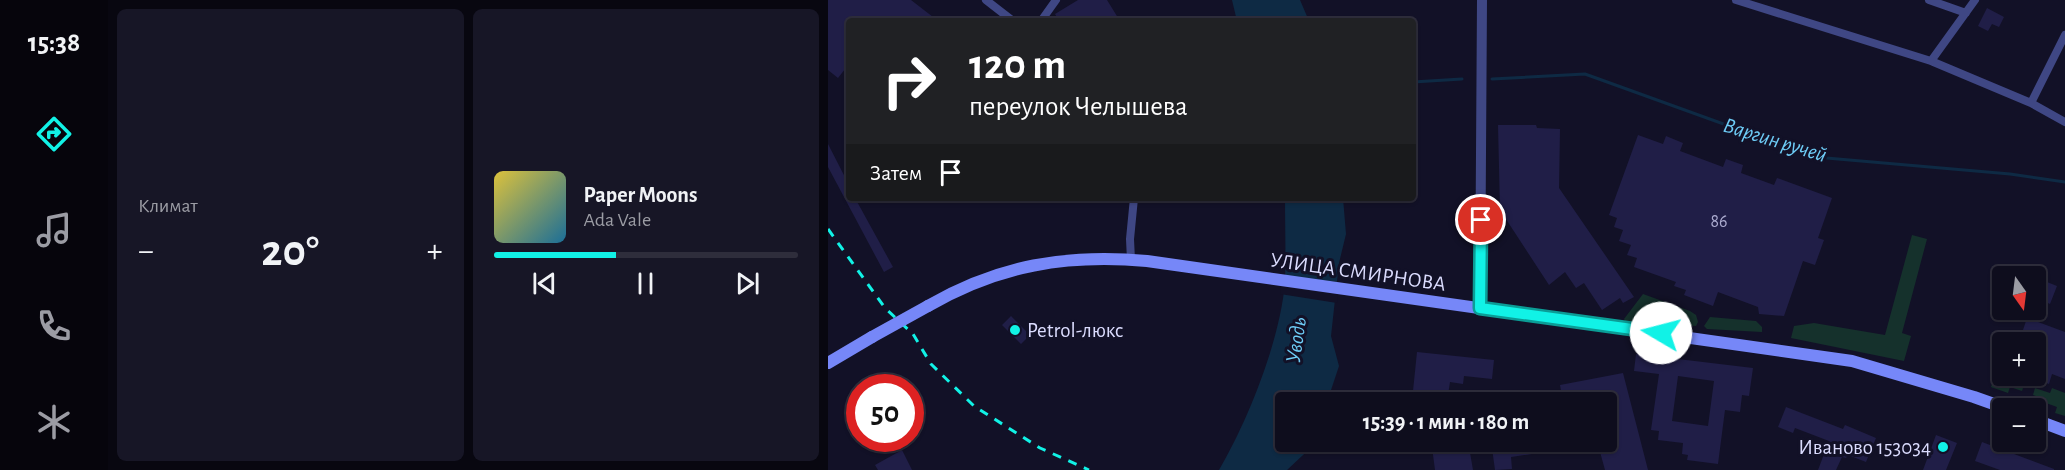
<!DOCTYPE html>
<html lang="ru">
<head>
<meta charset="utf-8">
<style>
  body { margin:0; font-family:"Alegreya Sans",sans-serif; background:#171626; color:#f1f3f6; height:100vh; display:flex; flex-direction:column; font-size:22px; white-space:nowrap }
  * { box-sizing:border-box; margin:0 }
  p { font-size:20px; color:#9b9ca4 }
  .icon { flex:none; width:33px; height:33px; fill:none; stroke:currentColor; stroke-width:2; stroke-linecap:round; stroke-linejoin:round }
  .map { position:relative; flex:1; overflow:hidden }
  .drawer { display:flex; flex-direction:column; gap:9px; padding:9px; background:#080710; width:720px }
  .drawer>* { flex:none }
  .banner { position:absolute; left:18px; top:18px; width:570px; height:183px; border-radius:6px; box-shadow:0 2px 4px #0004,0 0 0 2px #2e2d3b; background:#202124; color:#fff; overflow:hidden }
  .needle { width:39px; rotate:166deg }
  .controls { position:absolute; left:1164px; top:266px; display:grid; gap:12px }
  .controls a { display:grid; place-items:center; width:54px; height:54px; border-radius:6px; background:#0e0d1d; box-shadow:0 2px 4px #0004,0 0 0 2px #2e2d3b; font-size:30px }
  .speed { position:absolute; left:18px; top:374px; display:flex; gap:12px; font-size:30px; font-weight:700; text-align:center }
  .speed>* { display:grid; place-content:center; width:78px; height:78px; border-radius:50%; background:#0e0d1d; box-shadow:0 2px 4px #0004,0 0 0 2px #2e2d3b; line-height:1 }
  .speed .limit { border:9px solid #d22; background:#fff; color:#111 }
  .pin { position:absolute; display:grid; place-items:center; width:51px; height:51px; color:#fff; margin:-26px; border:3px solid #fff; border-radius:50%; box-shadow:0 2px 6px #0007 }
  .me { position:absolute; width:66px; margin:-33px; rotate:278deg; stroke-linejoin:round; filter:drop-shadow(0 0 4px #0008) }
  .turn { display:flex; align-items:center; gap:21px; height:126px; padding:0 24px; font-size:27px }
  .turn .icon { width:78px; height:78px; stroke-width:2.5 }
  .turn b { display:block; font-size:42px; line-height:51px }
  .then { display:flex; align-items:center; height:57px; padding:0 24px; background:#0003; gap:12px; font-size:22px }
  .big { font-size:45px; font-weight:600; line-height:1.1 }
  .drawer .widget { flex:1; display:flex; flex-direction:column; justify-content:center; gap:9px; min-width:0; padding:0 21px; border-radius:9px; background:#171626 }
  .song { display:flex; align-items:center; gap:18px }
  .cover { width:72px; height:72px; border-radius:9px; background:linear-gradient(135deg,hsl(50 70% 55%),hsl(200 70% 35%)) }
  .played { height:6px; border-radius:3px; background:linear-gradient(90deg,#11f2e6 40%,#2e2d3b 40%) }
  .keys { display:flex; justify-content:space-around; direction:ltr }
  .heat { display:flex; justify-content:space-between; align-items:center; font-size:33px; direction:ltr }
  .drawer .tiles { flex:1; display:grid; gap:9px; grid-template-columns:repeat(2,1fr) }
  .trip { position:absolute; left:447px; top:392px; width:342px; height:60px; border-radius:6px; background:#0e0d1d; box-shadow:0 2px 4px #0004,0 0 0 2px #2e2d3b; font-weight:600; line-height:60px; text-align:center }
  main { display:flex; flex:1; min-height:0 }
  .dock { display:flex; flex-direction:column; width:108px; justify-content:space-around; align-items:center; background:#06050c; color:#9b9ca4 }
  .dock .icon { width:42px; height:42px }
  .dock .active { color:#11f2e6 }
  .dock b { font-size:27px; color:#f1f3f6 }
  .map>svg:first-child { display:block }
  .green { fill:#15312c }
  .water { fill:#0e2a44 }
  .pier { fill:#121127 }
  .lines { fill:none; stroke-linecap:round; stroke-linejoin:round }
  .stream { stroke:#0e2a44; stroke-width:3 }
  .building { fill:#201e47; fill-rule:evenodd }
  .minor { stroke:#3f4784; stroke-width:8 }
  .tertiary { stroke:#3f4784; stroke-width:10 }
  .secondary { stroke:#7687f8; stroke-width:12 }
  .rail { stroke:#11f2e6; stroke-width:3; stroke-dasharray:9 8; stroke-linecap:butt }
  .secondary-bridge { stroke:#7687f8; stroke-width:12 }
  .route-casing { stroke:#0b9d96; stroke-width:15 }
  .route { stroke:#11f2e6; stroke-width:10 }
  .poi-dot { fill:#11f2e6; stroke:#121127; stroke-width:2 }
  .labels { text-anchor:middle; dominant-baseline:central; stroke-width:6; stroke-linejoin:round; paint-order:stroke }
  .number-label { font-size:18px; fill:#acacd0 }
  .street-label { font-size:21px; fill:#dadbfd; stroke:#121127 }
  .poi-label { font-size:21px; fill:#dadbfd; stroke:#121127; text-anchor:start }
  .water-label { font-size:22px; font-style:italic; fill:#6ecdf7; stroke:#121127 }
</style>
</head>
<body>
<main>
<nav class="dock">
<b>15:38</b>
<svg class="icon active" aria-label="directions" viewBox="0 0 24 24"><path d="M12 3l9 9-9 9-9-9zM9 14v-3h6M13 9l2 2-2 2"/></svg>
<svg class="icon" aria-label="music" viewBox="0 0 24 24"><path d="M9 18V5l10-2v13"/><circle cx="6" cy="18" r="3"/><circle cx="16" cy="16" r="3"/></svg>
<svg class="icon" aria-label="phone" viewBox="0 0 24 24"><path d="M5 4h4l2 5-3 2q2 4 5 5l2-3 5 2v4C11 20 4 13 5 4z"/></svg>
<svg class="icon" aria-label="climate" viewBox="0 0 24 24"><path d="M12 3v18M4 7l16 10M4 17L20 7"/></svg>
</nav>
<section class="drawer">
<div class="tiles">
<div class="widget"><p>Климат</p>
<div class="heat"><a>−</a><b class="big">20°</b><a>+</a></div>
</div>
<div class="widget">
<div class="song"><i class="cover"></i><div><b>Paper Moons</b><p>Ada Vale</p></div></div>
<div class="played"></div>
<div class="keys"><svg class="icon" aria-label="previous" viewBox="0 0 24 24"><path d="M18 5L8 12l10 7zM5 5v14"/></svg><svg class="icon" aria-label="pause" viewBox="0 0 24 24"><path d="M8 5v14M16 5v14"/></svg><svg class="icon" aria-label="next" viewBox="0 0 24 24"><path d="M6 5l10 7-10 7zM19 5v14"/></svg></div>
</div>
</div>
</section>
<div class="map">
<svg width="1237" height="470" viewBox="0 0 1237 470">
  <rect width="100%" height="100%" fill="#121127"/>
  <path class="green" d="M1084,235L1099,239L1074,333L1083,336L1076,361L963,338L966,326L986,323L1057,335Z
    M815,294L862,311L868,315L870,322L868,326L797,321L796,319Z
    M882,317L928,321L934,327V332L879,329L876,326Z
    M1170,366L1174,368V375L1197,382L1194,391L1182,387L1180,393L1163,387Z
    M1207,388L1222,393L1224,388L1237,393V416L1227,413L1229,407L1218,403L1219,400L1205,395Z"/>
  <path class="water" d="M404,0H472L481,21H409Z
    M457,198H515L518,234L511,263L503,336L511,366L499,402H458V441H490L459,470H391C420,421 453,338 457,281C458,253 457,225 457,198Z"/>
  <path class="pier" d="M454,276L511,282L509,303L452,294Z"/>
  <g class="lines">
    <path class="stream" d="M664,79L757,74L987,157L1182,174L1237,182
      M585,82L634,79"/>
  </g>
  <path class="building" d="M0,0H83L105,17L101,21H21V64L10,78L0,70Z
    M250,0H279L292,21H231L227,14Z
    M1159,8L1176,17L1171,27L1164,24L1160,31L1150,26Z
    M670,125H708L709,128L732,129L731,188L806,297L795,303L792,298L774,310L756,283L748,288L737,272L721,285L672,210Z
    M810,135L835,144L838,136L855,143L852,151L895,167L898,159L915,165L913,173L946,185L949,178L1004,198L990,238L996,240L987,265L975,261L956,316L931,314L930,307L890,292L885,306L856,295L858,290L846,286L848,282L806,267L809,258L799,255L803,245L791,241L795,230L786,227L789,218L781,215Z
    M0,144L21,185V198H27L65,267L56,272L0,167Z
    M1219,282L1229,286L1222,304L1211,299Z
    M183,316L202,335L193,344L174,325Z
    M1199,318L1237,332V379L1224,374L1221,384L1208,379V342H1191Z
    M589,352L666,360L664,379L636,376L635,384L622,382L620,395L585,391Z
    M808,354L925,368L921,396L914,395L912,412L897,410L890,464L859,460L860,455L854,454L855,443L830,440L831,431L823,430L831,374L806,371ZM850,376L886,381L880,426L844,421Z
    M795,373L811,435L820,470H777L769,441H778V425L784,424L777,396L735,402L732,385Z
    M958,407L1015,429L1017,425L1048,438L1038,462L1020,455L1018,458L1014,457L1008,470H990L1001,441L967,428L965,433L950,427Z
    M1108,435L1129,443L1118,470H1095Z
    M617,441H640L645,470H607L604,447L618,444Z
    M663,441H702L704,454L683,457L684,469L667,470Z
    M1154,442L1226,469V470H1172L1147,461Z
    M74,450L84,470H50L47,465Z"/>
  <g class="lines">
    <path class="minor" d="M158,0L185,21
      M908,0L1103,61L1203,103L1237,122
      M1101,0L1138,13
      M213,21L228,0
      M1103,61L1147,0
      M1203,103L1237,35
      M303,260L302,239L306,198"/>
    <path class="tertiary" d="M652,308L654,0"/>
    <path class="secondary" d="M100,306C171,265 238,254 319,261L1024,361L1146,397L1177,408
      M0,363L44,337
      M1208,420L1237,431"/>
    <path class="rail" d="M0,229L57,308L85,334L103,364L146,406L212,448L261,470"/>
    <path class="secondary-bridge" d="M44,337L100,306"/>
  </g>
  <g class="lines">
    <g class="route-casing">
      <path id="route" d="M653,220L652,308L833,333"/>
    </g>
    <use href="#route" class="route"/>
  </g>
  <g class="poi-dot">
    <circle cx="187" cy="330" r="6"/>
    <circle cx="1115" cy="447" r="6"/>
  </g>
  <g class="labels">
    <g class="number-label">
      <text x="891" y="222">86</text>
    </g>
    <g class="street-label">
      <text transform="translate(530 272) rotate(8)">УЛИЦА СМИРНОВА</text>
    </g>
    <g class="poi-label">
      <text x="199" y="330">Petrol-люкс</text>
      <text x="1103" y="447" text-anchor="end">Иваново 153034</text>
    </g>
    <g class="water-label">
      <text transform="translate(947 140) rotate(17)">Варгин ручей</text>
      <text transform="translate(468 340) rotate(-82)">Уводь</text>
    </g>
  </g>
</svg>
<div class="controls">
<a><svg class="needle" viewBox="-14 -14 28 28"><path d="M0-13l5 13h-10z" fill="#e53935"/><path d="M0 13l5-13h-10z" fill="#9b9ca4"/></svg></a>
<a>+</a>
<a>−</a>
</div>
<div class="speed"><div class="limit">50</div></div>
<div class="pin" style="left:653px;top:220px;background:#d93025"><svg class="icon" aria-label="arrive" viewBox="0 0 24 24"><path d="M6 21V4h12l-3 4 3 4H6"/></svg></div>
<svg class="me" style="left:833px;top:333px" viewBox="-20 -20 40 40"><circle r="19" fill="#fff"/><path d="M0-13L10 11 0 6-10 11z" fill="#11f2e6"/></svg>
<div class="trip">15:39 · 1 мин · 180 m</div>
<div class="banner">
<div class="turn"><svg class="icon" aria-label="right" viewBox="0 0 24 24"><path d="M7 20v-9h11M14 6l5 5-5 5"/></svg><div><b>120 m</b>переулок Челышева</div></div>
<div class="then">Затем<svg class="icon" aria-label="arrive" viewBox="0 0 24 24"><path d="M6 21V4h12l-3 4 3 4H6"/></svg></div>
</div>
</div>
</main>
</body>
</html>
